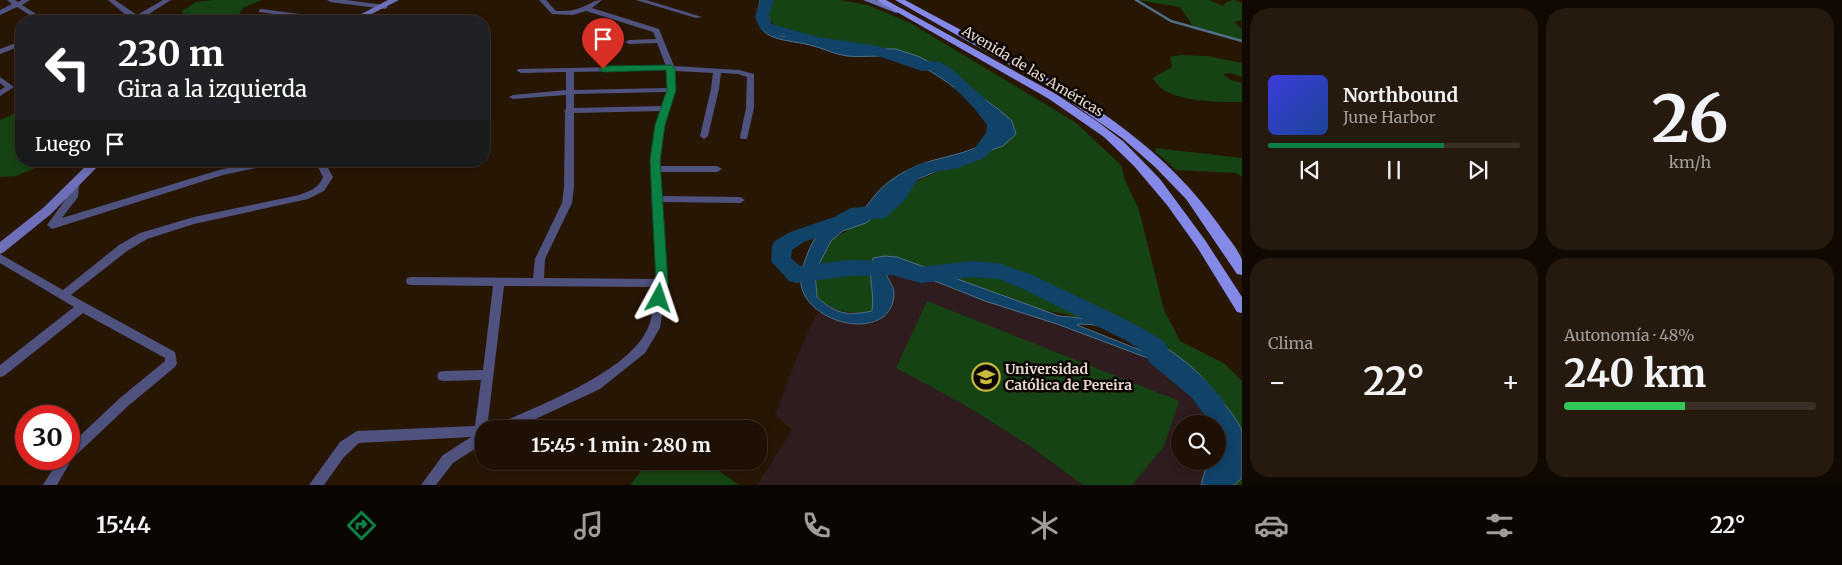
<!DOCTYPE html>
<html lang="es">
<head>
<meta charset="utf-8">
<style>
  body { margin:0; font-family:Merriweather,serif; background:#26190e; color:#f1f3f6; height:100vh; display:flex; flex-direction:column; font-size:19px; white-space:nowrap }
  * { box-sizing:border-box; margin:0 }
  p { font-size:16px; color:#a19d9a }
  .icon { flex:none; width:28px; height:28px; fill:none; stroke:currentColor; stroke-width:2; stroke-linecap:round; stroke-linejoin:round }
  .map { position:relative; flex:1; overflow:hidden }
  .details { display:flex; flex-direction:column; gap:8px; padding:8px; background:#100902; width:600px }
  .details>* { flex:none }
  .banner { position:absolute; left:15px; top:15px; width:475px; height:152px; border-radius:20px; box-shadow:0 2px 8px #0003,0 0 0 1px #3c3026; background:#202124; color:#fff; overflow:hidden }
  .fabs { position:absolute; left:1171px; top:415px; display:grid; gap:10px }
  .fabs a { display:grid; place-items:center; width:55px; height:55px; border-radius:50%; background:#1e1004; box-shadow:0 2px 8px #0003,0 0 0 1px #3c3026; font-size:25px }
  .speed { position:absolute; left:15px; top:405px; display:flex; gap:10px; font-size:25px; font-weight:700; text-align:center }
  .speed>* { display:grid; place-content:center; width:65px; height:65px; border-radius:50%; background:#1e1004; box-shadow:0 2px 8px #0003,0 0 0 1px #3c3026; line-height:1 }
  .speed .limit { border:8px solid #d22; background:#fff; color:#111 }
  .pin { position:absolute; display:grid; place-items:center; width:42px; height:42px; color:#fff; margin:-51px -21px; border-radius:50% 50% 50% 0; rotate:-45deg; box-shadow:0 0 5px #0007 }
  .pin .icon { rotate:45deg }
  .me { position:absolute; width:55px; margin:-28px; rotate:5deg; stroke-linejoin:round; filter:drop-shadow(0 0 4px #0008) }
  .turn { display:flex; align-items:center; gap:18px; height:105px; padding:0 20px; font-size:22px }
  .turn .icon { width:65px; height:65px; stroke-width:2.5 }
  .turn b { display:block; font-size:35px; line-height:42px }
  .then { display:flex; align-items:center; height:48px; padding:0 20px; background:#0003; gap:10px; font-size:19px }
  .big { font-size:38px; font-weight:700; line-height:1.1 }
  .details .tile { flex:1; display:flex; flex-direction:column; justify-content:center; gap:8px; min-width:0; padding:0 18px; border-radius:20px; background:#26190e }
  .details .dial { align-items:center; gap:0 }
  .dial b { font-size:65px; line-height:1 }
  .song { display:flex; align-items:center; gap:15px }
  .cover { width:60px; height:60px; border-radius:8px; background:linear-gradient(135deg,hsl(240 70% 55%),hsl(220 70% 35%)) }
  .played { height:5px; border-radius:2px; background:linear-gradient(90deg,#0b8043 70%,#3c3026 70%) }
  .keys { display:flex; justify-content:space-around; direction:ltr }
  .heat { display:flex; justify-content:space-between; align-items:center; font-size:28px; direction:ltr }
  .charge { height:8px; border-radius:4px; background:linear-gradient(90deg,#34c759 48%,#3c3026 0) }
  .details .tiles { flex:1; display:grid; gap:8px; grid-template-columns:repeat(2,1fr) }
  .trip { position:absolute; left:475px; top:420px; width:292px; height:50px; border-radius:20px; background:#1e1004; box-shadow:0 2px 8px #0003,0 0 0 1px #3c3026; font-weight:700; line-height:50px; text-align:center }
  .tabs { display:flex; height:80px; justify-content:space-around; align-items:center; background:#0c0602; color:#a19d9a }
  .tabs .icon { width:35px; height:35px }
  .tabs .selected { color:#0b8043 }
  .tabs b { font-size:22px; color:#f1f3f6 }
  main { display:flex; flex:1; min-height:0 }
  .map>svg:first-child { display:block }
  .education { fill:#2e1c1e }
  .green { fill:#164314 }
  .water { fill:#114268; stroke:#516f86; fill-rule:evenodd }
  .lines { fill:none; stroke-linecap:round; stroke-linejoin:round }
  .stream { stroke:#516f86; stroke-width:2.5 }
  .river { fill:#114268; fill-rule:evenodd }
  .street { fill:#4f527f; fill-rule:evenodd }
  .secondary { fill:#6d70b9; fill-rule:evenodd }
  .primary { fill:#8488e6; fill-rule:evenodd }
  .route { fill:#0b8043; stroke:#07532c }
  .labels { text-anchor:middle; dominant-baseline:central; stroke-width:5; stroke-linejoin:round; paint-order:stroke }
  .street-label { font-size:14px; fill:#e5d7cd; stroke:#0b0401 }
  .poi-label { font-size:14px; font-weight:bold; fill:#e5d7cd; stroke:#0b0401; text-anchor:start }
</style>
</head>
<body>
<main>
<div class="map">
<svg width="1242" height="485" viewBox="0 0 1242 485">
  <rect width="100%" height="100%" fill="#281605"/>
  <path class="education" d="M893,267L926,275L952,289L1057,324L1169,366L1177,372L1213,406L1218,424H1180V461H1208L1201,485H757L792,430L775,415L802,345L818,312L849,322L866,325L875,323L889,313L894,299V290L885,269Z"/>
  <path class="green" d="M214,0H262L243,8L235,21H187L182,11L196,2Z
    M771,0H840L868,5L912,24L1075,122L1121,165L1125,180L1139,210L1164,310L1180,341L1225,364L1242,381V485H1204L1206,461H1218V424H1209L1212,388C1191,361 1111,326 1076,317C1064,313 1051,312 1039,309C987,293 938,268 885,256L873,287L872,311C851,315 812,312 815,283C816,269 820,263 817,248L878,213L900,190L953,164L1003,146L1012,121L896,49L837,48L812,40L781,36L767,15Z
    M1137,0H1209L1223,6L1226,2L1233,0L1242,3V20L1234,22L1242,29V42L1193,26L1180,7Z
    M1180,55L1207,56L1242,63V77L1231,73L1223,74L1231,80L1242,83V102C1218,102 1164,103 1153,78L1172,67L1170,57Z
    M21,111V161H52L16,176L0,177V120Z
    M1155,148L1242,158V177L1236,173L1176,170L1156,152Z
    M927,301L1179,401L1164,446L1132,485H1083L1030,446L965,405L896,368Z
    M649,461H705L739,485H630Z"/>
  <path class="water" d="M760,0H773L767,15L771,25L781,36L804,38L837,48L896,49L920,57L947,72L998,109L1012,121L1016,134L1003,146L964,159L905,185L886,206L866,223L843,231L831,241L815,272L817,297C835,314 847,316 872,311C875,293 867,274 873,258L885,256L897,257L1059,316C1124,320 1180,345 1219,397C1227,408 1238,419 1242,432C1242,446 1242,464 1242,478L1234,485H1201L1208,461H1218V446L1221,444L1220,423L1213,406L1169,366L1057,324L985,301L902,268L893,267L885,269C886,278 894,285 894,294C892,350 783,320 803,266C808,252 812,240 822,229C831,219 849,219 860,212C867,207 870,201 875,195C887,181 902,172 919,165C944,155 975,155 995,134V126C974,101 937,71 907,60C888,53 866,58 847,56C833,54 823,48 810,45C781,38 749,42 760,0ZM1078,324C1105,325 1144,328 1160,354H1150L1077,325Z"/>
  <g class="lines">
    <path class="stream" d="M1136,0L1171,21L1242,41"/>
    <path class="river" d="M760,0H774L769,14L771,24L818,37L878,46L923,61L940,62L952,69L986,100L1003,125L1004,134L986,157L959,168L929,173L918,179L904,201L885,218L861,220L848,227L804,242L792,250L791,258L800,266L849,260L885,261L893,259L921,267L971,261L998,263L1030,274L1129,321L1164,341L1168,350L1202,377L1221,397L1229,413L1234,433L1233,485H1207L1210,461H1218V424H1208L1203,413L1192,398L1149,362L1145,353L1125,340L1023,289L998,279L971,277L921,283L892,275L849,276L796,283L789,281L771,261L772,246L775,241L790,232L834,217L851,208L873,206L890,191L906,171L919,164L950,158L974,149L986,133L987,125L974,108L942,75L932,70L922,71L875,55L817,45L761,30L755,17Z"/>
    <path class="street" d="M7,0H15L18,2L22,0H30L22,5L47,21H39L17,7L0,15V10L12,4Z
      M108,0H115L137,15L163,0H171L141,19L143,21H133Z
      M327,0H346L385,5L388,7L385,9L330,2Z
      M539,0H546L556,11C564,11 572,11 580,8C589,5 593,0 602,0L592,8L659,29L674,66L739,70L754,74V108L747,139H741L740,137L746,108L747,77L738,74L721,73L719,89L708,136L704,139L700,136L711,89L713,73L675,71V90L664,125L660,166H717L722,169L717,172H660L662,196L740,197L745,200L740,203L662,202L667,283L660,328L645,353L600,389L514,429H494L496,425C539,405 628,373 648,328C653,317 654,300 656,287L504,286L487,429H484V443L453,463L436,485H421L443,455L471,437L359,443L344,457L324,485H309L340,442L357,431L475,426L481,380L443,381L439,380L437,376L439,372L443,371L483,370L493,286L411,285L407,284L406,281L407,278L411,277L533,278L535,259L562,203L564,187L565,113L564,111L566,109V95L513,99L509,97L513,95L566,90V72L521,73L517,71L518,69L666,66L657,43L629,44L625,42L629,40L656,39L653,32L586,11L573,15L552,14ZM667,70V88L574,90V72ZM666,92L662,106L574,108V94ZM660,111C644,163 654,225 657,279L544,278L545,259L572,203L574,187V113Z
      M636,0H646L702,17L696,18Z
      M261,9L339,19L343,21H324L259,12V10Z
      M21,41V46L0,54V49Z
      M0,77L14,87L0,96V90L5,87L0,83Z
      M259,161H278L274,164L223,175L52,229L47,225L68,196L71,183L74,182L79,185L78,197L62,218L219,170Z
      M315,161H324L333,177L324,191L308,199L194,224L147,239L127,251L71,295L175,352L177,363L175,367L128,406L72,459L57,485H43L59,459H69V446L120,398L165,361V358L83,313L4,376L0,377V365L74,307L0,263V254L63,290L119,245L140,233L194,217L299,195C310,191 319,188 323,177Z"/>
    <path class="secondary" d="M388,0H399L358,21H348Z
      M863,0H875L903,11L896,13Z
      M91,161H103L51,214L4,252L0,254V242L43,208Z"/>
    <path class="primary" d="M876,0H886L1056,94L1098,122L1124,142L1160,179L1205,240L1242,297V313L1237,312L1197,247L1167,205L1134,166L1104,137L1049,99Z
      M895,0H905C1017,61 1144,118 1219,225C1225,234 1239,250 1242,260C1242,264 1242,271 1242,275L1237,274L1186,199L1155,167L1122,138L1050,88Z"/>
  </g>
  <path class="route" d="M671,65L675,68L676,90L665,125L660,160L668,283L665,298L659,303L653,298L656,283L650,160L655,125L667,90L666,70L603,72L599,69L603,66Z"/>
  <defs>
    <g id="university-ring" transform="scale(1.4375)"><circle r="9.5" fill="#0b0401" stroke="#c8bb3b" stroke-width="1.5"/><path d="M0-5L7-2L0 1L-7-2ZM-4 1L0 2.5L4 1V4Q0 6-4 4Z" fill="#c8bb3b"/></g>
  </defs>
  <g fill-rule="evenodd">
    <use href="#university-ring" x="986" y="377"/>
  </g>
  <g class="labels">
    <g class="street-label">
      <text transform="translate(1033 71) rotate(31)">Avenida de las Américas</text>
    </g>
    <g class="poi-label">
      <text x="1005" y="369">Universidad<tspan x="1005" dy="16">Católica de Pereira</tspan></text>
    </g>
  </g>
</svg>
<div class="fabs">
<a><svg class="icon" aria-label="search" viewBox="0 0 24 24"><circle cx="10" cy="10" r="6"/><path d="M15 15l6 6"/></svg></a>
</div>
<div class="speed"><div class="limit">30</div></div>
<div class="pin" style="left:603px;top:69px;background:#d93025"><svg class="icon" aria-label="arrive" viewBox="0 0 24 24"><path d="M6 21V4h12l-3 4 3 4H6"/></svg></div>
<svg class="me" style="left:659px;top:298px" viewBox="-20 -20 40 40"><path d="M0-17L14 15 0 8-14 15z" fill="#0b8043" stroke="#fff" stroke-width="4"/></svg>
<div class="trip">15:45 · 1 min · 280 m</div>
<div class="banner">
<div class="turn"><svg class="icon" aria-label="left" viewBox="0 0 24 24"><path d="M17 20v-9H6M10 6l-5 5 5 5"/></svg><div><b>230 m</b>Gira a la izquierda</div></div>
<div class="then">Luego<svg class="icon" aria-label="arrive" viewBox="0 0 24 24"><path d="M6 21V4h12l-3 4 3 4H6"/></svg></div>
</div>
</div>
<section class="details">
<div class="tiles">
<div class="tile">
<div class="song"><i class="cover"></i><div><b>Northbound</b><p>June Harbor</p></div></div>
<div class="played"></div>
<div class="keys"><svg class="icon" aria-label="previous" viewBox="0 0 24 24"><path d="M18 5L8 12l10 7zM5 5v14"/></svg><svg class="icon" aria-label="pause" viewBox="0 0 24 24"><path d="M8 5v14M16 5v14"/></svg><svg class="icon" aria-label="next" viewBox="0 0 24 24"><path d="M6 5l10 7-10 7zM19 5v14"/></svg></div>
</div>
<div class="tile dial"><b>26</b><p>km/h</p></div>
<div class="tile"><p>Clima</p>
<div class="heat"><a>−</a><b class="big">22°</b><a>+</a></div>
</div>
<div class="tile"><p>Autonomía · 48%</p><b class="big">240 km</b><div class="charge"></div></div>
</div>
</section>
</main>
<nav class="tabs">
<b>15:44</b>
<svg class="icon selected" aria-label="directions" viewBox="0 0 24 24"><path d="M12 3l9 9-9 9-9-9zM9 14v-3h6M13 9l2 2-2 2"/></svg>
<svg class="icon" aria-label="music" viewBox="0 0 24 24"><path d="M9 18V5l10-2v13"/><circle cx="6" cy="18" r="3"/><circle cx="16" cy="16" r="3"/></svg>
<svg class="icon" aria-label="phone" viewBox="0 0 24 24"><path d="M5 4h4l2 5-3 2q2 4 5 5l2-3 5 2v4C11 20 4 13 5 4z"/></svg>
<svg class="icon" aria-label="climate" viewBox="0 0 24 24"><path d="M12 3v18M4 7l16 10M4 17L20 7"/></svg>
<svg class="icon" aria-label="car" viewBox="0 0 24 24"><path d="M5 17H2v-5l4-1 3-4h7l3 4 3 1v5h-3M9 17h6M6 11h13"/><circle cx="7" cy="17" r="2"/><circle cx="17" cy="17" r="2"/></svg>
<svg class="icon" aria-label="filters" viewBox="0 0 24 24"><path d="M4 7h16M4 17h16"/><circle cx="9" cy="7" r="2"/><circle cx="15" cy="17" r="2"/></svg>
<b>22°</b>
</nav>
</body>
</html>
